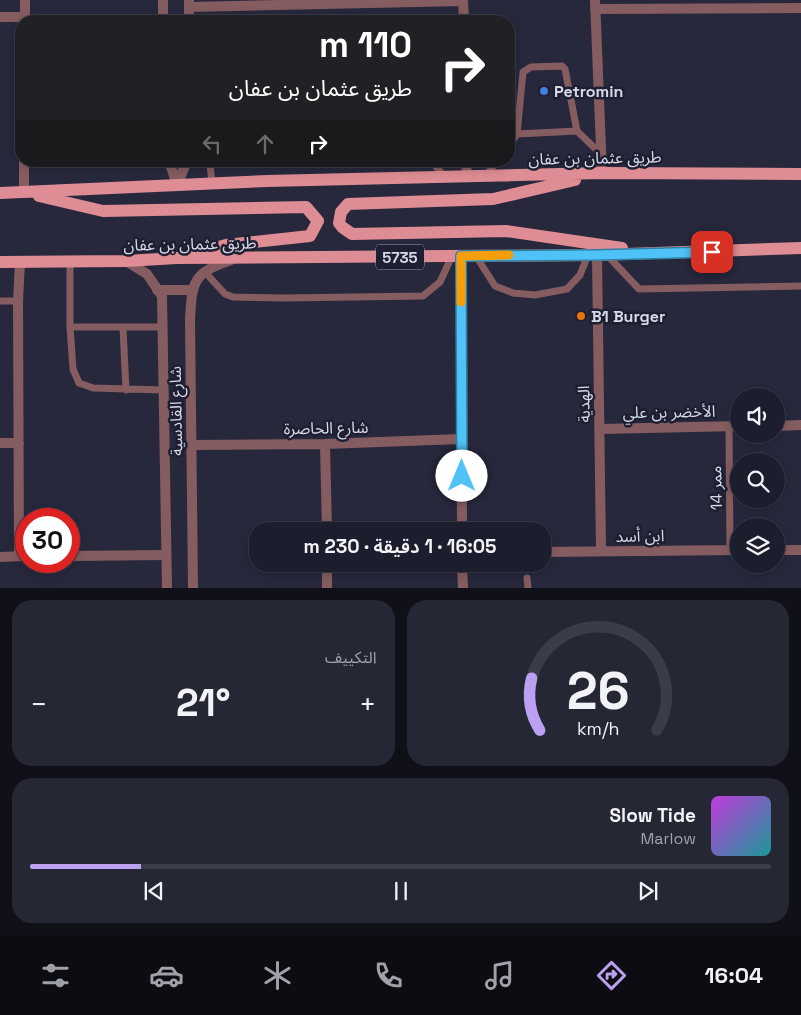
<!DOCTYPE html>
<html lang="ar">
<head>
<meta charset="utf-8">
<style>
  body { margin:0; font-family:"Space Grotesk","Noto Sans Arabic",sans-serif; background:#252735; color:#f1f3f6; direction:rtl; height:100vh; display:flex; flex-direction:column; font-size:19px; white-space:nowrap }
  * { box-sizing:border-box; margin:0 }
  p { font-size:16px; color:#a0a2aa }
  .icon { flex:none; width:28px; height:28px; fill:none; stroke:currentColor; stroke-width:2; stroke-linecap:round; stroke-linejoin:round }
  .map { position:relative; height:588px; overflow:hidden; direction:ltr }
  .details { display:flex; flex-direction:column; gap:12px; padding:12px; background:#101019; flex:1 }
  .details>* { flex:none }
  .guide { position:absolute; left:15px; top:15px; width:500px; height:152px; border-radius:20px; box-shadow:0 2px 12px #0003,0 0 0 1px #3b3c49; direction:rtl; background:#202124; color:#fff; overflow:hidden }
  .controls { position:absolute; left:730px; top:388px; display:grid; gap:10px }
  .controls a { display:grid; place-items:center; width:55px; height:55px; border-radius:50%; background:#1d1e2d; box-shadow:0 2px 12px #0003,0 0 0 1px #3b3c49; font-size:25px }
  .speed { position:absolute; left:15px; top:508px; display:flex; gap:10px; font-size:25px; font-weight:700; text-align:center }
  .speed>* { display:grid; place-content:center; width:65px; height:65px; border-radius:50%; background:#1d1e2d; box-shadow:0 2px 12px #0003,0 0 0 1px #3b3c49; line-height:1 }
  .speed .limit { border:8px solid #d22; background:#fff; color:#111 }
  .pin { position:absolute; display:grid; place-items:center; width:42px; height:42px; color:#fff; margin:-21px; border-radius:10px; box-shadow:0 2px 8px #0006 }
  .me { position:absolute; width:55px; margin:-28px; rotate:0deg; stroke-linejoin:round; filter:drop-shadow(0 0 4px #0008) }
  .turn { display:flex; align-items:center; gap:18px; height:105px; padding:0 20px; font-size:22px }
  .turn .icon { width:65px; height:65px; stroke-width:2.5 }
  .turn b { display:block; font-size:35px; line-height:42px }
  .lanes { display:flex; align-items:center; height:48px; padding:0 20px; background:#0003; justify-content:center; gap:25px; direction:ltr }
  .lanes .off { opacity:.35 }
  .big { font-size:38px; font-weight:600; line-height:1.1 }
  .details .tile { flex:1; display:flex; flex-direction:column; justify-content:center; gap:8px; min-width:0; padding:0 18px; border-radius:20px; background:#252735 }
  .details .dial { align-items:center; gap:0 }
  .dial svg { height:130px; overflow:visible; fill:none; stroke:#3b3c49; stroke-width:7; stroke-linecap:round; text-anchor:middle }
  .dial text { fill:#f1f3f6; stroke:none }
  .song { display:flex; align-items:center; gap:15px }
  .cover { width:60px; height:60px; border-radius:8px; background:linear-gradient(135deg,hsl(290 70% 55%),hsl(180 70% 35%)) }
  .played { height:5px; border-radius:2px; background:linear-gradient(90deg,#bca0f2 15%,#3b3c49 15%) }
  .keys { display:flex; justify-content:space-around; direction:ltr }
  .heat { display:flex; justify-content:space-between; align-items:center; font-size:28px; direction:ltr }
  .details .tiles { flex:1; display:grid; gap:12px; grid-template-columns:1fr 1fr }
  .tile:last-child { grid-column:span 2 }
  .trip { position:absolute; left:249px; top:522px; width:302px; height:50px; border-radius:20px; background:#1d1e2d; box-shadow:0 2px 12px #0003,0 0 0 1px #3b3c49; font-weight:600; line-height:50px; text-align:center; direction:rtl }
  .tabs { display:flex; height:80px; justify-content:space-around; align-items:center; background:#0c0c12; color:#a0a2aa }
  .tabs .icon { width:35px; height:35px }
  .tabs .active { color:#bca0f2 }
  .tabs b { font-size:22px; color:#f1f3f6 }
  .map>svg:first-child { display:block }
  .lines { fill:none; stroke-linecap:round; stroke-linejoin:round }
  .service { stroke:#855d60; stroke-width:7 }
  .minor { stroke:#855d60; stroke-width:10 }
  .tertiary { stroke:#855d60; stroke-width:10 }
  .primary { stroke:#df8d94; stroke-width:12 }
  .route-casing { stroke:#337fa1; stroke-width:12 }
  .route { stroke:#4fc3f7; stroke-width:9 }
  .slow { stroke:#f59e0b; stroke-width:9 }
  .shop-dot { fill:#3f7fe0; stroke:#1e1f32; stroke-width:2 }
  .food-dot { fill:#e8710a; stroke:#1e1f32; stroke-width:2 }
  .labels { text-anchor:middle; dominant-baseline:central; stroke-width:5; stroke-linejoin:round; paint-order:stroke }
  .shield { fill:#1e1f32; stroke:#a0a1b0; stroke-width:1 }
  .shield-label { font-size:15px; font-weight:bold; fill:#d7d9e6 }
  .poi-label { font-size:16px; font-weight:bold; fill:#d7d9e6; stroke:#1e1f32; text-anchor:start }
  .street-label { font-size:16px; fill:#d7d9e6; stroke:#1e1f32 }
</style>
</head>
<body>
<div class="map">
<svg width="801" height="588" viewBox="0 0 801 588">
  <rect width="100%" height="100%" fill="#27283c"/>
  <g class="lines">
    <path class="service" d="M517,134L523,72L531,67L562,66L565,69L577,131
      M509,146L517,134L577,131L601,154
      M212,161L210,164L212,183
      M431,161L445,177
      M486,176L497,161
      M607,255L639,289L801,286
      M476,256L495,286L513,293L535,295L567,289L580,275L588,255
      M70,262V327L73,369L79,383L93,388L164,390
      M204,271L225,294L233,297L285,298L423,296L440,282L452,256
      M0,301H18
      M70,327H163
      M123,328L126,390
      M729,426L730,550
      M527,578L528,588"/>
    <path class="minor" d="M25,0V21
      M163,0V21
      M189,0V21
      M463,0L464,21
      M595,0L602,173
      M189,7L463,1
      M595,9L801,8
      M0,17H25
      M169,161L177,185
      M466,161L467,176
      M177,185L187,161
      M24,193V161
      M597,255L601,551
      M461,256L462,531
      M776,426L801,425
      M600,429L739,426
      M0,443H19
      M325,444L327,531
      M191,445L325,444L461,439
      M776,550H801
      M542,552L739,550
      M19,556L18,301L20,262
      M69,556L166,555
      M0,557L24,556
      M327,564V588
      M462,564L463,588"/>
    <path class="tertiary" d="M126,261L147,274L162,296L167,588
      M157,290H193
      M193,588L190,320C192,281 193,273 231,260"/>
    <path class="primary" d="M575,180L493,199L348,204L341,212L339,223L342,227L352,234L506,231L622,248
      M0,193L267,181L602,173L801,174
      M39,196L103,211L306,207L318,221L310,236L226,245L193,254
      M0,262L126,261L176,258L597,255L801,248"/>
  </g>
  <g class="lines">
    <g class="route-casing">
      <path id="route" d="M462,476L461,256L596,255L712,252"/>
    </g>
    <use href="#route" class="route"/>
    <path class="slow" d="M461,302V256L509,255"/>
  </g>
  <circle class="shop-dot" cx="544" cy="91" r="5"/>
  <circle class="food-dot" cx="581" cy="316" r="5"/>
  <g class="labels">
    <rect class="shield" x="376" y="244.5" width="48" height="25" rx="4"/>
    <g class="shield-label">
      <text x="400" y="257">5735</text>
    </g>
    <g class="poi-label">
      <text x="554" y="91">Petromin</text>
      <text x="591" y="316">B1 Burger</text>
    </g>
    <g class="street-label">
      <text transform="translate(595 158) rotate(-1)">طريق عثمان بن عفان</text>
      <text transform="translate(190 244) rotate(-1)">طريق عثمان بن عفان</text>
      <text transform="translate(584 404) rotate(-91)">الهدية</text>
      <text transform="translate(176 411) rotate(-91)">شارع القادسية</text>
      <text transform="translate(669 412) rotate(-1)">الأخضر بن علي</text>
      <text transform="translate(326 428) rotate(-1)">شارع الحاصرة</text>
      <text transform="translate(716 488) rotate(-91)">ممر 14</text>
      <text transform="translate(640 536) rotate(-1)">ابن أسد</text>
    </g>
  </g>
</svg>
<div class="controls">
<a><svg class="icon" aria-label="sound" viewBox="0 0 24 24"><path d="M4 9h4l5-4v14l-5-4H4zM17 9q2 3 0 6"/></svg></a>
<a><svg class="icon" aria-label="search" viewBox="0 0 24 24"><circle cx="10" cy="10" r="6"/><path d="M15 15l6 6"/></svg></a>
<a><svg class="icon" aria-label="layers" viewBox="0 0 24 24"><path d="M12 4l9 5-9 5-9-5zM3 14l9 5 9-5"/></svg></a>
</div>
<div class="speed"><div class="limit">30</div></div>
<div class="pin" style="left:712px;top:252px;background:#d93025"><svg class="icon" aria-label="arrive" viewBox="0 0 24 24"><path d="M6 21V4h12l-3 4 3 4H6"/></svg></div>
<svg class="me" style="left:462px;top:476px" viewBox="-20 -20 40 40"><circle r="19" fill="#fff"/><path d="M0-13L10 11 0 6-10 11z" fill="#4fc3f7"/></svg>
<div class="trip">16:05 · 1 دقيقة · 230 m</div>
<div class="guide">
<div class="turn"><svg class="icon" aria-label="right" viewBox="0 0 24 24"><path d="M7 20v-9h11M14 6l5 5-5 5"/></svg><div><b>110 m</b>طريق عثمان بن عفان</div></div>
<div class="lanes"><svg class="icon off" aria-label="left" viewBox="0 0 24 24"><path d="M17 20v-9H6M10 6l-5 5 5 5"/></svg><svg class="icon off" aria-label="ahead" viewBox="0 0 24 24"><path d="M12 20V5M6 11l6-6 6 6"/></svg><svg class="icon" aria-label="right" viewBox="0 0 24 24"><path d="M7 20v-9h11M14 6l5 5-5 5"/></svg></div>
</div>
</div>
<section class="details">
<div class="tiles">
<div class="tile dial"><svg viewBox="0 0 100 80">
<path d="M14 69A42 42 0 1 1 86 69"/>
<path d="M14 69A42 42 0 0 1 9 37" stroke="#bca0f2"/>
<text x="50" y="56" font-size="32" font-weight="700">26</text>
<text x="50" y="72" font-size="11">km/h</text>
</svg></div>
<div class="tile"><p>التكييف</p>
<div class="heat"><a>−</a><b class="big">21°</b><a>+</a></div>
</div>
<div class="tile">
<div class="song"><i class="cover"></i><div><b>Slow Tide</b><p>Marlow</p></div></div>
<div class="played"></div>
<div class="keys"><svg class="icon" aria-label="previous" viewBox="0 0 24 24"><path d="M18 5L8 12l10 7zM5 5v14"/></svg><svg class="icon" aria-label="pause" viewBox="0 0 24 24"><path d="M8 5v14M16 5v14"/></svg><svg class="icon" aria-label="next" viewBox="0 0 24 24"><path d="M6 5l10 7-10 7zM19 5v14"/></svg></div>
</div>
</div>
</section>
<nav class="tabs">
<b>16:04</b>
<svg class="icon active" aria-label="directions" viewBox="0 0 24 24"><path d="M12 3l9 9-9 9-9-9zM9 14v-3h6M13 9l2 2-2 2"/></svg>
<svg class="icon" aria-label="music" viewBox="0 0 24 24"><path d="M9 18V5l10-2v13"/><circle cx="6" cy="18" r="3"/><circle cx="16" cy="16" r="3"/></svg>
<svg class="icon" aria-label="phone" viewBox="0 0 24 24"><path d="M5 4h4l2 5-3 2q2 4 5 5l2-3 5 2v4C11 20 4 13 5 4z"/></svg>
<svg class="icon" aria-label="climate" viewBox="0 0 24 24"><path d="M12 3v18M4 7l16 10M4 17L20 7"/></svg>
<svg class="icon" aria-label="car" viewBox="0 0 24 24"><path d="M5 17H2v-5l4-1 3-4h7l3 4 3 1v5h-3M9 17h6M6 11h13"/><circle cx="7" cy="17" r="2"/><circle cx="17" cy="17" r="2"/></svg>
<svg class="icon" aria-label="filters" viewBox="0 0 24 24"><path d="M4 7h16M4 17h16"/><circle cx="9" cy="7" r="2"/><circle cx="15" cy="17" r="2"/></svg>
</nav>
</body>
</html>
